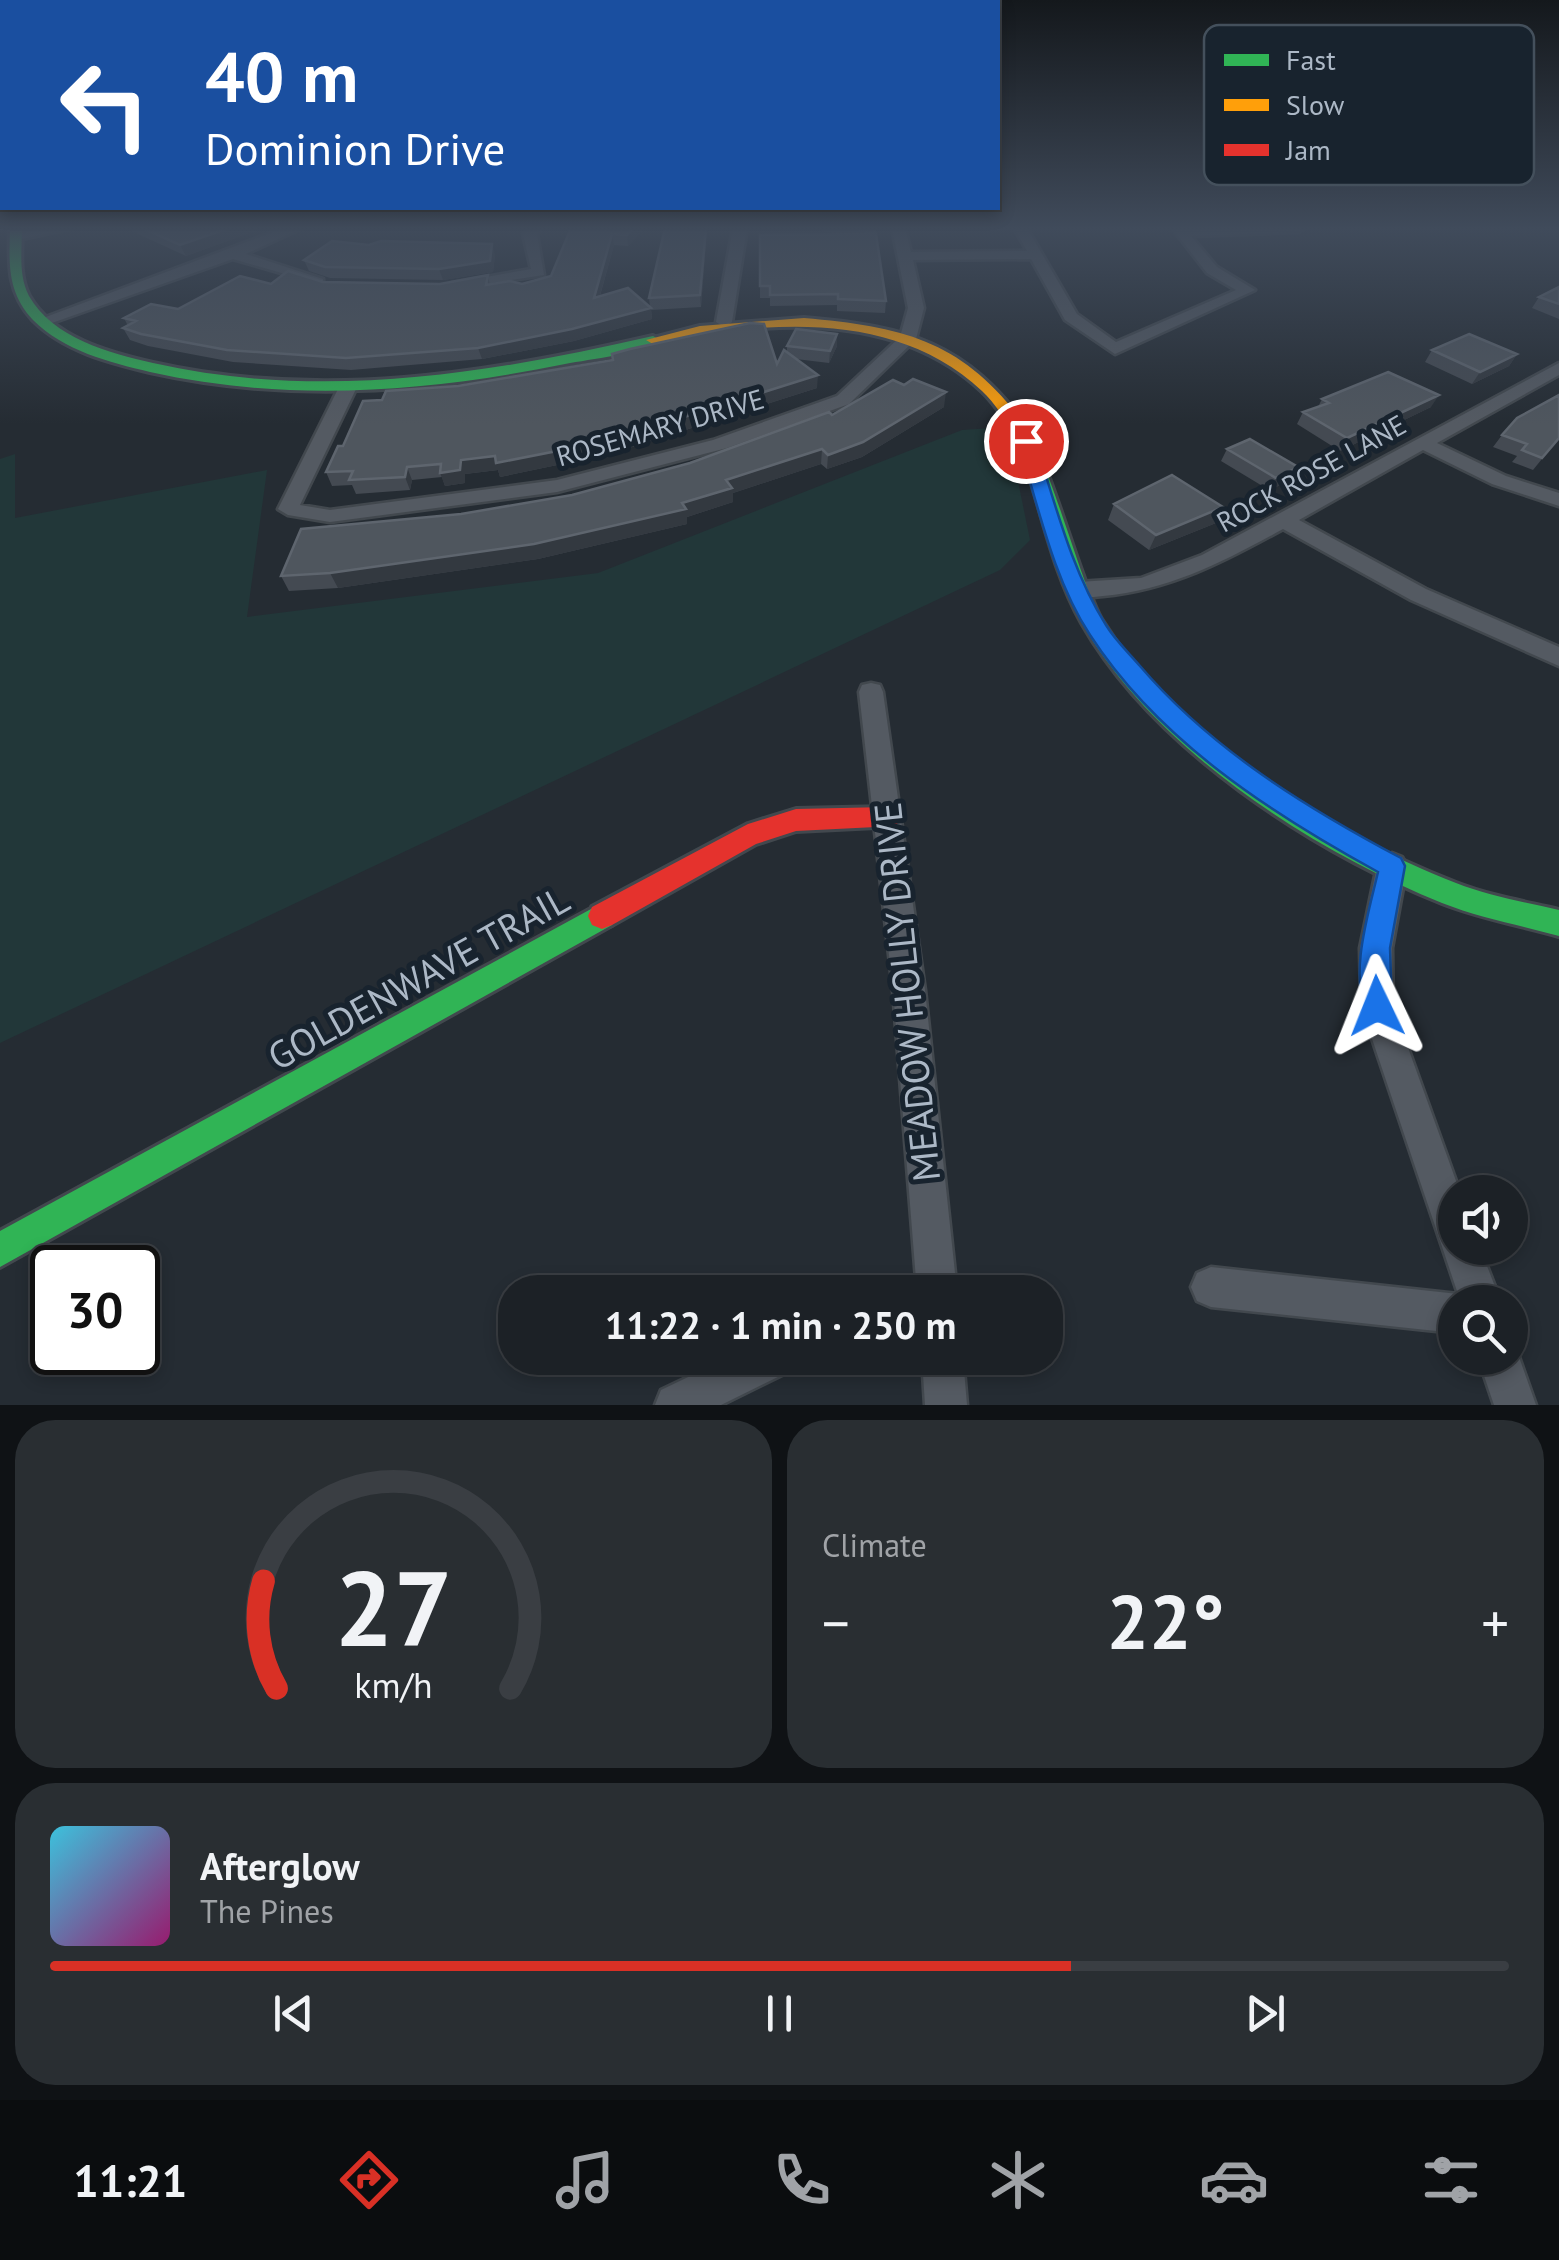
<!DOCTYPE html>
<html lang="en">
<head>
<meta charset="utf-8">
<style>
  body { margin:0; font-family:"PT Sans",sans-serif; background:#292e32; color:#f1f3f6; height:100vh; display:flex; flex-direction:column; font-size:38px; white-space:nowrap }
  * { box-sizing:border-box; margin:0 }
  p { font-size:32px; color:#a0a3a7 }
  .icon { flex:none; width:55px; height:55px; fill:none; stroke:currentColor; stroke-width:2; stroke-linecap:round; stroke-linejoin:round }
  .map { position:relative; height:1405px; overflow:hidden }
  .side { display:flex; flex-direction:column; gap:15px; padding:15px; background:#0f1215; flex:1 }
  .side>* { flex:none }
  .banner { position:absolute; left:0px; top:0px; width:1000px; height:210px; box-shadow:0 5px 15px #0003,0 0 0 2px #3a3e43; background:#1a4fa0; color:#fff; overflow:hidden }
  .buttons { position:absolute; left:1438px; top:1175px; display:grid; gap:20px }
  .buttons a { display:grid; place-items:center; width:90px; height:90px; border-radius:50%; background:#1c2126; box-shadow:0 5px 15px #0003,0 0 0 2px #3a3e43; font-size:50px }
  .speed { position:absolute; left:30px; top:1245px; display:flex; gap:20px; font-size:50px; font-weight:700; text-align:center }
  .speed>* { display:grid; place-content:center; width:130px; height:130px; border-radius:50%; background:#1c2126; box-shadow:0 5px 15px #0003,0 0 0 2px #3a3e43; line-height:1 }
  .speed .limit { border:5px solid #111; border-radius:15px; background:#fff; color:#111 }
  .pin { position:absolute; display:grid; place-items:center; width:85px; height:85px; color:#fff; margin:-42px; border:5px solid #fff; border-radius:50%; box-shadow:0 2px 10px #0007 }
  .me { position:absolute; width:110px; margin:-55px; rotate:358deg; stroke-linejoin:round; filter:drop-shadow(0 0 8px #0008) }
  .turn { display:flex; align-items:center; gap:35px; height:210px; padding:0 40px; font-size:45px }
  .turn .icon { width:130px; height:130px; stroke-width:2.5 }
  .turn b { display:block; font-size:70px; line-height:85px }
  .big { font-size:75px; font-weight:600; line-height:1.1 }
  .side .widget { flex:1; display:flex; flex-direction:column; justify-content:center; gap:15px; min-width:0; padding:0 35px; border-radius:40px; background:#292e32 }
  .side .dial { align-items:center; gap:0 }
  .dial svg { height:260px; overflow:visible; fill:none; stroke:#3a3e43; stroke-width:7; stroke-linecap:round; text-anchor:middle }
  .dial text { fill:#f1f3f6; stroke:none }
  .song { display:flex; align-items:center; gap:30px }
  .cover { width:120px; height:120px; border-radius:15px; background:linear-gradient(135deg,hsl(190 70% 55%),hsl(320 70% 35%)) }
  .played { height:10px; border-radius:5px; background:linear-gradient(90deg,#d93025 70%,#3a3e43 70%) }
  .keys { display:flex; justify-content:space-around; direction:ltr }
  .heat { display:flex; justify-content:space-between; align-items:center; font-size:55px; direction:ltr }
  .side .tiles { flex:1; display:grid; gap:15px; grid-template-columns:1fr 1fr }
  .widget:last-child { grid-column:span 2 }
  .trip { position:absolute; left:498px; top:1275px; width:565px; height:100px; border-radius:40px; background:#1c2126; box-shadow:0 5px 15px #0003,0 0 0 2px #3a3e43; font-weight:600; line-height:100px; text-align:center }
  .dock { display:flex; height:160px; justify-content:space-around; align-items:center; background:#0b0d0f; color:#a0a3a7 }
  .dock .icon { width:70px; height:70px }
  .dock .selected { color:#d93025 }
  .dock b { font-size:45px; color:#f1f3f6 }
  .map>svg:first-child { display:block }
  .green { fill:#223739 }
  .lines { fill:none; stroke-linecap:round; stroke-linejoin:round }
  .street-casing { stroke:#42484e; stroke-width:5 }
  .fast-casing { stroke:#42484e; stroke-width:6 }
  .slow-casing { stroke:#42484e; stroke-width:6 }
  .jam-casing { stroke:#42484e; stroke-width:6 }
  .street { fill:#545a62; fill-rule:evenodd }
  .fast { fill:#30b455; fill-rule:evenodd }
  .slow { fill:#ff9f0a; fill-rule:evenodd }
  .jam { fill:#e5322d; fill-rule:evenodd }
  .wall { fill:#444a52 }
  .shaded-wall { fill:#333940 }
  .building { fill:#4f565e; stroke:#5e656e; stroke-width:2.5 }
  .route { fill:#1a73e8; stroke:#114b97; stroke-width:2.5 }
  .labels { text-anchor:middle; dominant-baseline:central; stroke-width:10; stroke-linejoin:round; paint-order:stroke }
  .far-street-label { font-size:28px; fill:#acb8c6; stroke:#18232e }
  .near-street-label { font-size:38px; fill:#acb8c6; stroke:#18232e }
  .key { fill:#18232e; stroke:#44505c; stroke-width:2.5 }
  .key-label { font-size:28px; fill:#acb8c6 }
</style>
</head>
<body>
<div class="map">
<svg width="1559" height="1405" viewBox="0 0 1559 1405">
  <rect width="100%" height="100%" fill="#252c33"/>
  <path class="green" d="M1007,427L1030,540L1000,570L0,1043V459L15,454V518L267,470L247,617L598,573L962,430Z"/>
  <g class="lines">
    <g class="street-casing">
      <path id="street" d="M44,228H73L17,240L10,236Z
        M284,228H302L246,254L323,279V285L233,259L49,324L35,321Z
        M528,228H541L537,234L544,275L452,289V283L531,269L523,234Z
        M733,228H747L732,322L724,327L716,322Z
        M892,228H905L911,252L1027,251L1014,228H1027L1077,314L1116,342L1236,290L1207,273L1172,228H1305L1298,232L1191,236L1217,267L1255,290L1115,354L1065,320L1031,259L913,260L924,308L916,339L849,404L727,448L557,492L330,522L288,515L278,509L339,387L348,382L357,387L300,505L330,510L557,480L713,440L837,396L900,337L908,308Z
        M1559,363V375L1437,443L1506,476L1559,493V506L1492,484L1423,450L1299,520L1426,589L1559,647V666L1411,600L1283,529C1225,561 1170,590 1103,596C1089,597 1076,601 1067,590L1078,582L1141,578L1202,555Z
        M871,683L880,685L883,692L925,990L957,1292H917L893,990L859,692L862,685Z
        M1392,853L1402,857L1407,866L1392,948L1393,1006L1460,1192H1455V1248H1480L1501,1302H1455V1333L1211,1307L1197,1301L1191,1287L1197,1273L1211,1267L1458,1294L1361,1006L1360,948L1377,866L1382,857Z
        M1510,1342L1514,1343L1536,1405H1494L1478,1358H1510Z
        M728,1358H792L786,1373L721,1405H655L661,1390Z
        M922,1358H963L967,1405H925Z"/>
    </g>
    <g class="fast-casing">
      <path id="fast" d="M10,228H22C22,250 18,275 29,296C53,338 109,353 153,363C321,401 488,374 653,336L660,340C640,354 591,359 565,364C427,392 289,403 150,372C109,362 64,351 33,320C7,292 9,264 10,228Z
        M1021,425C1042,434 1081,586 1101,619C1175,738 1328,833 1456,883C1489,896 1525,902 1559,910V936C1520,925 1480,918 1442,903C1311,850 1153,748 1082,623C1048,563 1040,493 1013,430Z
        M602,903L612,907L616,916L612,925L0,1267V1231Z"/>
    </g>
    <g class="slow-casing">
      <path id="slow" d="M804,318C908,327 966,342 1029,430L1021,435L1015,433C1005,420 995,403 982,391C894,308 762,321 653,344L646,340L700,326Z"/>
    </g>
    <g class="jam-casing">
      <path id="jam" d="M887,807L896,810L900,818L896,826L796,831L756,844L612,925L602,929L592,925L588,916L592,907L748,824L796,809Z"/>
    </g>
    <use href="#street" class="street"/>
    <use href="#fast" class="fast"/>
    <use href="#slow" class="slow"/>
    <use href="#jam" class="jam"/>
  </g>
  <path class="wall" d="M125,228H263L186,256Z
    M571,228H645L628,246L614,245L600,296L650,307L649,298L665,228H707L701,307L651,310L652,319L574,341L482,359L351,370L233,362L148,346L130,340L123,328L128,326L124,318L178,309L271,284L323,282L440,284L488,275L490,285L522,284L551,276Z
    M810,228H874L886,301L885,313L837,311V305L770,306V298H760V235L837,234Z
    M369,245L495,255L493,272L443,280L330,278L309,271L304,260Z
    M1559,287V319L1532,308L1539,297Z
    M837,334V346L829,363L796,359L817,388L610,454L500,477L498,470L465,474V483L445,486L442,477L412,480L410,490L356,494L352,485L332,486L326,472L343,446L382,400L777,364L787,352V346Z
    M1432,350L1517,354L1509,366L1472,384L1425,362Z
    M1322,399L1431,407L1340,451L1297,424L1303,412L1318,407Z
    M944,407L862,457L827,469L821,464L733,493V502L687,517V524L538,559L338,588L289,591L281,576L461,514L572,495L690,463L832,415Z
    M1502,435L1559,438L1533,470L1512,462L1517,456L1493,447Z
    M1227,449L1298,467L1292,480L1269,490L1221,461Z
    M1114,504L1223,507L1216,523L1149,550L1108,520Z"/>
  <path class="shaded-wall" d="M229,228H263L186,256L180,245Z
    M634,228H645L628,246L627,235Z
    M706,228H707L701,307L700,295Z
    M612,234L614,245L596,309L594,298Z
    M492,244L495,255L493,272L443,280L439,269Z
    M651,308L652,319L574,341L482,359L478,348Z
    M837,334V346L829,363L830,351Z
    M1517,354L1509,366L1472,384L1480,372Z
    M818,375L817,388L610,454L500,477L498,470L465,474V483L445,486L440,473L461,460L495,456Z
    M946,392L944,407L862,457L827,469L828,455Z
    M1439,395L1431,407L1340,451L1347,438Z
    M822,449L821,464L733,493V502L687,517V524L538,559L338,588L330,573L682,503L726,480Z
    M407,467L412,480L410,490L405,477Z
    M1298,467L1292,480L1269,490L1276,478Z
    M1223,507L1216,523L1149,550L1156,535Z"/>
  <path class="building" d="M142,228H229L180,245Z
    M571,228H634L627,235L612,234L594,298L628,288L651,308L572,329L478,348L346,358L227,350L141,334L123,328L136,321L124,318L151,304L178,309L240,276L271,284L288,271L323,282L440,284L488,275L486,285L510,281L522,284L551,276Z
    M665,228H706L700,295L649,298Z
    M852,228H874L875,233Z
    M876,234L886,301L838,299V294L770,295V286H760V235Z
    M332,241L369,245L381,241L492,244L490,261L439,269L325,267L304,260Z
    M1559,287V304L1539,297Z
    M750,323L764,324L777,364L784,350L818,375L608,441L496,463L495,456L461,460L460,470L440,473L441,464L407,467L405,477L349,480L353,471L326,472L338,446H343L363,401L382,400L386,391L458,386L613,360L612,354L630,349Z
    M796,329L837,334L830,351L787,346Z
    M1469,334L1517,354L1480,372L1432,350Z
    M1388,372L1439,395L1347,438L1303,412L1329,403L1322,399Z
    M913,379L946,392L863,442L828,455L822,449L726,480L732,488L682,503L686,509L534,544L330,573L281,576L301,529L461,514L572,495L690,463L829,412L832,415L893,380L904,385Z
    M1559,395V438L1542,458L1522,450L1527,444L1502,435L1517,418Z
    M1250,439L1298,467L1276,478L1227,449Z
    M1172,475L1223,507L1156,535L1114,504Z"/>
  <linearGradient id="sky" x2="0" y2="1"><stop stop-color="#14181c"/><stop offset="0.54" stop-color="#404b5b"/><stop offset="1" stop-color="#404b5b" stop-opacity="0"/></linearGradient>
  <rect width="1559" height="424" fill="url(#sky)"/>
  <path class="route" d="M1020,438L1035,441C1055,502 1071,570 1106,625C1115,640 1129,653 1140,666C1211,749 1305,807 1401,858L1405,866L1390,948L1392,1006L1388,1016L1377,1021L1367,1016C1349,973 1368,915 1378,872C1270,813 1158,740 1090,635C1053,579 1038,505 1018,441Z"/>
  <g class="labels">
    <g class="far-street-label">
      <text transform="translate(660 427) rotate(-16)">ROSEMARY DRIVE</text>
      <text transform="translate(1311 473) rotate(-29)">ROCK ROSE LANE</text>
    </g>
    <g class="near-street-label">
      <text transform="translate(418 977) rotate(-29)">GOLDENWAVE TRAIL</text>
      <text transform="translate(906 992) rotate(-96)">MEADOW HOLLY DRIVE</text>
    </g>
  </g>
  <rect x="1204" y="25" width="330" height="160" rx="15" class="key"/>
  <rect x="1224" y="54" width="45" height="12" fill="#30b455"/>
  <rect x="1224" y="99" width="45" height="12" fill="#ff9f0a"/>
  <rect x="1224" y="144" width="45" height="12" fill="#e5322d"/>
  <g class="key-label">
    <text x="1286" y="70">Fast</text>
    <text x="1286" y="115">Slow</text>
    <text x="1286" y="160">Jam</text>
  </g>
</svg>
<div class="buttons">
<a><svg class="icon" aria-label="sound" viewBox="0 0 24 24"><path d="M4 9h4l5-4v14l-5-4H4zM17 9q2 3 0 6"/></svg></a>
<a><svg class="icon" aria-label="search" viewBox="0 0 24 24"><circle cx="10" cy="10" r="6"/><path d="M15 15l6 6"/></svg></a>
</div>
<div class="speed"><div class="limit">30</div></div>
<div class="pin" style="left:1026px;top:441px;background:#d93025"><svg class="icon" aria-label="arrive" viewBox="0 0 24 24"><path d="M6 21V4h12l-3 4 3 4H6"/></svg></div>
<svg class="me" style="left:1377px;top:1006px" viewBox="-20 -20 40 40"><path d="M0-17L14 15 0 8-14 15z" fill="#1a73e8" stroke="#fff" stroke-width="4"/></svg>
<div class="trip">11:22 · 1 min · 250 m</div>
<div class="banner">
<div class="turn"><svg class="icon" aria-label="left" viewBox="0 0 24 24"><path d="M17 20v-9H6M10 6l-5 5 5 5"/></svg><div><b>40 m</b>Dominion Drive</div></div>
</div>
</div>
<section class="side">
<div class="tiles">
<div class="widget dial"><svg viewBox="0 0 100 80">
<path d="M14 69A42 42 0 1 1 86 69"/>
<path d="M14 69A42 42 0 0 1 10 36" stroke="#d93025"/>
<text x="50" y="56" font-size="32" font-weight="700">27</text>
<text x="50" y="72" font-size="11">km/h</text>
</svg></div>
<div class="widget"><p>Climate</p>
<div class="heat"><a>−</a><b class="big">22°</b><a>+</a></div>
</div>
<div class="widget">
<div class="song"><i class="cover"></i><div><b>Afterglow</b><p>The Pines</p></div></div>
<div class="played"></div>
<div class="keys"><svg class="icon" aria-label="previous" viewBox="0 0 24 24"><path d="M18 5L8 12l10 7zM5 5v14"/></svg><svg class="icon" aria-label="pause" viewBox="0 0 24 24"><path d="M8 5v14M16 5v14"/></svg><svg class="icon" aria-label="next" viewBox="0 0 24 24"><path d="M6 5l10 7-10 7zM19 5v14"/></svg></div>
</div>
</div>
</section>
<nav class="dock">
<b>11:21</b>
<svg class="icon selected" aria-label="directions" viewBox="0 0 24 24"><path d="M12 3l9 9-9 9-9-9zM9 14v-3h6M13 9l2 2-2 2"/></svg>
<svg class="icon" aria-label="music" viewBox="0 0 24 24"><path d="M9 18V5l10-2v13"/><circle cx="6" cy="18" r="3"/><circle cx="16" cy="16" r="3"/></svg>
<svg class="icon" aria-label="phone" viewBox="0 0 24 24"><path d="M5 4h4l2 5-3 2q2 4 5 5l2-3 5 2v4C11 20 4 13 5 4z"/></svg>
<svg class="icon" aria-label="climate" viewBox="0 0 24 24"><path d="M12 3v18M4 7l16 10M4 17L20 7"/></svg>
<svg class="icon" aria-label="car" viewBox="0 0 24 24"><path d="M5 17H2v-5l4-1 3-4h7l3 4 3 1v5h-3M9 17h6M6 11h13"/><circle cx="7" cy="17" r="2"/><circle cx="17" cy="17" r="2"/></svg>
<svg class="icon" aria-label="filters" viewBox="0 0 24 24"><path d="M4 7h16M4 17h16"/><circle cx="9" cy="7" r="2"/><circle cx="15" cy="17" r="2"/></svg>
</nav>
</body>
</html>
